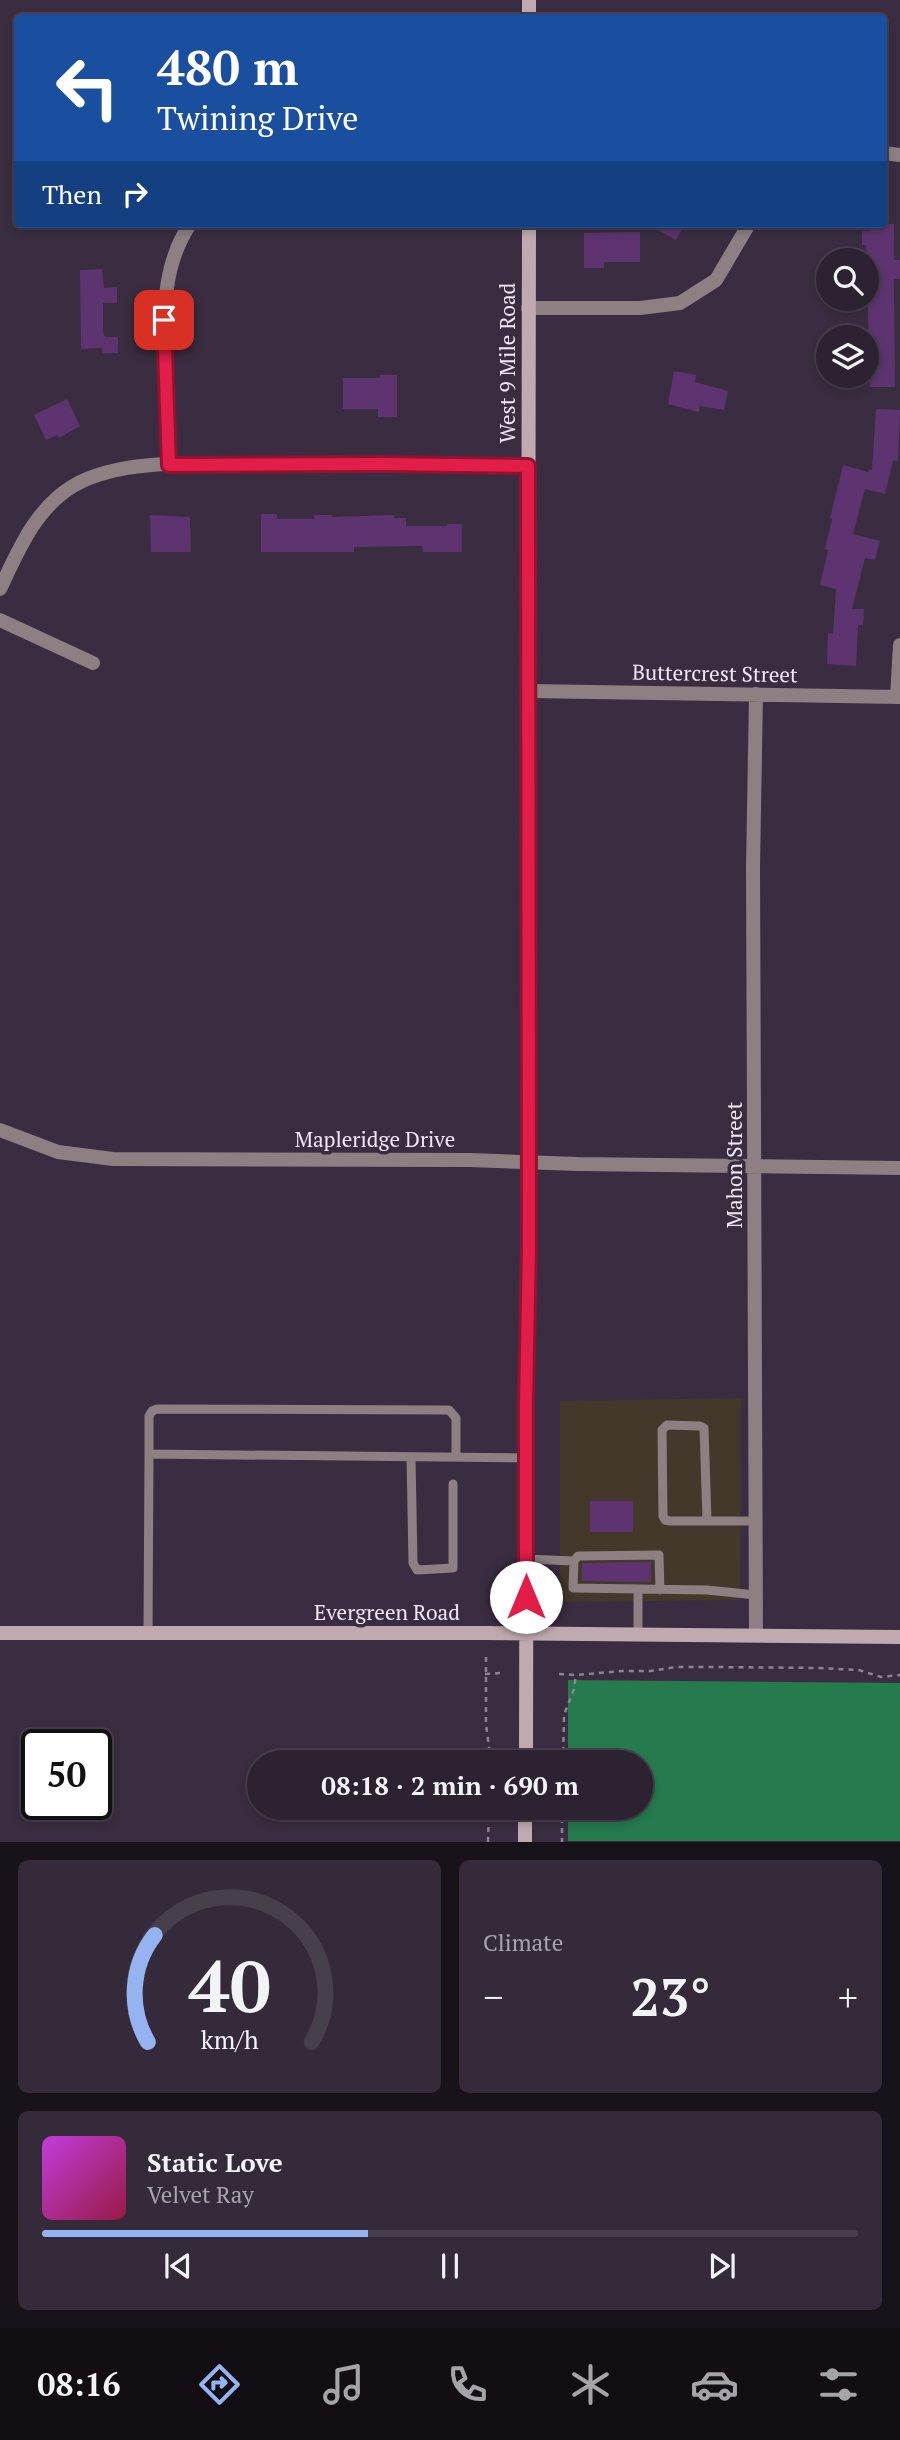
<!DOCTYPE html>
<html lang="en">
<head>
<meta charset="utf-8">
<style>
  body { margin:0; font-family:"PT Serif",serif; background:#342a39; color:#f1f3f6; height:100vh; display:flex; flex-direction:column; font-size:26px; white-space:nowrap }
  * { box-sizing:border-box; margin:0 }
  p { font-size:23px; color:#a6a4ab }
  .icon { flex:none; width:38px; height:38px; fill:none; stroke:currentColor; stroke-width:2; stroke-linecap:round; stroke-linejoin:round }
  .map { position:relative; height:1842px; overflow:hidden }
  .details { display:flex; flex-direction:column; gap:18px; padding:18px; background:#18131b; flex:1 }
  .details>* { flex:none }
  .hud { position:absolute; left:14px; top:14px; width:873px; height:214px; border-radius:7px; box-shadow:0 4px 10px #0003,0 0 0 2px #483f4d; background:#1a4fa0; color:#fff; overflow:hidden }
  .tools { position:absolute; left:816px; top:248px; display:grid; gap:14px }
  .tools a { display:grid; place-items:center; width:63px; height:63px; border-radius:50%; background:#2c2231; box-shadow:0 4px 10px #0003,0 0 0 2px #483f4d; font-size:35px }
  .speed { position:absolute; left:21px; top:1729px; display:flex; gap:14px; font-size:35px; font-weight:700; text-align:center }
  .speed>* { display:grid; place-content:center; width:91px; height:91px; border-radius:50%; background:#2c2231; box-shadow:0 4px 10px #0003,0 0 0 2px #483f4d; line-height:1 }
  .speed .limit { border:4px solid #111; border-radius:10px; background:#fff; color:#111 }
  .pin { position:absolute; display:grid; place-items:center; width:60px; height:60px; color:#fff; margin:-30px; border-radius:14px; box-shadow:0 4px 10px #0006 }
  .me { position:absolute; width:77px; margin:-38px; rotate:0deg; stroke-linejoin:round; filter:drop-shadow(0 0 5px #0008) }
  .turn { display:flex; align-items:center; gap:24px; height:147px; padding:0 28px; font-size:32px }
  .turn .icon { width:91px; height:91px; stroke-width:2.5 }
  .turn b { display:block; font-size:49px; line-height:60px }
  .then { display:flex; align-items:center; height:66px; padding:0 28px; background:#0003; gap:14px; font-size:26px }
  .big { font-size:52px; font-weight:700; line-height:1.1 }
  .details .tile { flex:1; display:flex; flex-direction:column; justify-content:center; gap:10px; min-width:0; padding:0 24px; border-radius:10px; background:#342a39 }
  .details .dial { align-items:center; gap:0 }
  .dial svg { height:182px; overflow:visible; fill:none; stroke:#483f4d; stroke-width:7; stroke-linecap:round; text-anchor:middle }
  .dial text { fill:#f1f3f6; stroke:none }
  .song { display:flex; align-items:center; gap:21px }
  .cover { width:84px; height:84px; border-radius:10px; background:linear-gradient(135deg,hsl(290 70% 55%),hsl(340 70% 35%)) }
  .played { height:7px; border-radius:4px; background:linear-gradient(90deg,#95b2f1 40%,#483f4d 40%) }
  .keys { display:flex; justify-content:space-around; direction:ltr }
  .heat { display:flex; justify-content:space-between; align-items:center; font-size:38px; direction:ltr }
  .details .tiles { flex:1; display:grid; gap:18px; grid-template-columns:1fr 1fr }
  .tile:last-child { grid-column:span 2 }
  .trip { position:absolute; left:247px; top:1750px; width:406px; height:70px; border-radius:35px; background:#2c2231; box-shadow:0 4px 10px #0003,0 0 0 2px #483f4d; font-weight:700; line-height:70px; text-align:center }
  .tab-bar { display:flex; height:112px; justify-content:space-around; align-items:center; background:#120e14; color:#a6a4ab }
  .tab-bar .icon { width:49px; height:49px }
  .tab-bar .on { color:#95b2f1 }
  .tab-bar b { font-size:32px; color:#f1f3f6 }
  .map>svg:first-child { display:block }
  .commercial { fill:#433829 }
  .forest { fill:#257a4e }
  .building { fill:#5d3470 }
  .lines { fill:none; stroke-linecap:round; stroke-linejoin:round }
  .path { stroke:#8e8394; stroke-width:2.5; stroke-dasharray:5 5; stroke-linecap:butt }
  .service { stroke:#8d7f82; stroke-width:9 }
  .minor { stroke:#8d7f82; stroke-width:14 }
  .secondary { stroke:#c0aaaf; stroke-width:14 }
  .route-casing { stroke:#92132f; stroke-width:18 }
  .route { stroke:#e11d48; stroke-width:12 }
  .labels { text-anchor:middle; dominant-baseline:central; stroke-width:7; stroke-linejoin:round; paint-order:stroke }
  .street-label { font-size:21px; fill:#f0e7f5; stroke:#3a2d41 }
</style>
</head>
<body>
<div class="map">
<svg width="900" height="1842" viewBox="0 0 900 1842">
  <rect width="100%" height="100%" fill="#3a2d41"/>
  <path class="commercial" d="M741,1398L740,1600L563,1602L560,1600V1401Z"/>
  <path class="forest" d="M568,1680L900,1683V1841H568V1808H640V1762H568Z"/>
  <path class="building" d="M647,224H685L676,240Z
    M869,224H894V260H900V279H894L895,387H870L866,245H862V231H869Z
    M621,232H640V262H604V268H584V233Z
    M102,269L104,288L117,287V303H103V332L105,337H118V353H102V348L81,349L80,270Z
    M674,371L696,375L695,382L728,391L724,410L700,406L699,412L668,404Z
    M380,375H397V417H378V409H343V378H380Z
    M67,399L80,426L59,438L57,435L46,440L34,415Z
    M876,409L900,410L898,461H893L885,494L865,489L853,534L880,541L875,560L865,558L852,609H864L863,625H858L856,666L827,664L828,633L833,634L836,589L820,585L828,550L825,549L832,519L830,518L843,465L868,472L869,470H872Z
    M261,514H277V519H314V515H332V517L394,515V518H406V526H447V524H462V552H423L422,546L354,547V552H261Z
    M150,515L190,517L191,552H151Z
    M590,1501H633V1532H590Z
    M651,1562V1582L582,1581V1563Z"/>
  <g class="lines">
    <path class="path" d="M486,1657V1725L491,1762
      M485,1674L502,1673
      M559,1674L576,1675L622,1671H650L676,1667H713L820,1668L859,1670L881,1677L900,1675
      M563,1762L564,1715L574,1689L576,1675
      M562,1808V1842
      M488,1842L489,1808"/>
    <path class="service" d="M149,1454V1416L152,1411L157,1409L444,1410H449L456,1418V1456
      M411,1457L413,1563L417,1570L453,1568V1484
      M707,1521L704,1428L700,1426L667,1425L662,1430L663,1516L665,1520L670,1521H755
      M525,1559L574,1561L573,1588L707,1590L756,1595
      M574,1561L578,1556L659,1555L660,1590
      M148,1633L149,1454L526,1458
      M638,1634V1589"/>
    <path class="minor" d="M884,153L900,155
      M528,308H640L680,303L716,280L749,224
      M169,465C168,434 167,403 166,372C164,321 160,269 190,224
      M0,589C18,551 35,509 73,486C124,455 217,465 277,464C361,464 444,464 528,466
      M0,620L93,663
      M529,691L900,697
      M897,697L900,645
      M0,1130L58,1152L113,1159L470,1160L577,1164L900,1168
      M756,1635L753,868L756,694"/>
    <path class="secondary" d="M529,0V18
      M0,1633H485L900,1637
      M526,1762C529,1250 527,737 529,224
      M525,1842V1808"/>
  </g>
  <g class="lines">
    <g class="route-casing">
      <path id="route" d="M164,320L169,465L386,464L528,466L529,1247L526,1403V1597"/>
    </g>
    <use href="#route" class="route"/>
  </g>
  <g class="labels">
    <g class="street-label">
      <text transform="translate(507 363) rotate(-90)">West 9 Mile Road</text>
      <text transform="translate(715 673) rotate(1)">Buttercrest Street</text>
      <text x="375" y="1139">Mapleridge Drive</text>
      <text transform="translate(734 1165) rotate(-90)">Mahon Street</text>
      <text x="387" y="1612">Evergreen Road</text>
    </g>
  </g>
</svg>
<div class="tools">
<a><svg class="icon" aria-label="search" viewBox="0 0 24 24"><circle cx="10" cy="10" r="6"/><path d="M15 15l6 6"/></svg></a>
<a><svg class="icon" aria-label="layers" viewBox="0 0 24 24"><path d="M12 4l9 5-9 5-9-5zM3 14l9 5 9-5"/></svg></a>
</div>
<div class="speed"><div class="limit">50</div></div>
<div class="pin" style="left:164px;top:320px;background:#d93025"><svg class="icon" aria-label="arrive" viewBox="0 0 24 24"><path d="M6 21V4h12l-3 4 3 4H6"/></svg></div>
<svg class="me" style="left:526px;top:1597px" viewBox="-20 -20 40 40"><circle r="19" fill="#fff"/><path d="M0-13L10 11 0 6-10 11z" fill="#e11d48"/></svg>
<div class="trip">08:18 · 2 min · 690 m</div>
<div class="hud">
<div class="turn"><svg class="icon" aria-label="left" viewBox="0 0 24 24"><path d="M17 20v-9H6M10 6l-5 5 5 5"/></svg><div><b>480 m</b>Twining Drive</div></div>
<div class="then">Then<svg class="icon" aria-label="right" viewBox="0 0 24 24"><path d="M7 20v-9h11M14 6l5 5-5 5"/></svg></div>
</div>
</div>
<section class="details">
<div class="tiles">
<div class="tile dial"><svg viewBox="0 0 100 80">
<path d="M14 69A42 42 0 1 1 86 69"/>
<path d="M14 69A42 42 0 0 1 17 22" stroke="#95b2f1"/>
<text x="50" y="56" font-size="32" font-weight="700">40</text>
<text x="50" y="72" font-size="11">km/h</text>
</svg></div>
<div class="tile"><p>Climate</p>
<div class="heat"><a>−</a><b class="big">23°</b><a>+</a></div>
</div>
<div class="tile">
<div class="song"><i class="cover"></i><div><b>Static Love</b><p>Velvet Ray</p></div></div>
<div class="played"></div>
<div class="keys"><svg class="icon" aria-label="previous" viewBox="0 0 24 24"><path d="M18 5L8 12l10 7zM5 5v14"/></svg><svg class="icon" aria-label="pause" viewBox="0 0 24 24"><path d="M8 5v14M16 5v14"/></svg><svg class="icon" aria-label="next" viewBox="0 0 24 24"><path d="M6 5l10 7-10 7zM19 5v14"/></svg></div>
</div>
</div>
</section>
<nav class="tab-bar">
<b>08:16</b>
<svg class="icon on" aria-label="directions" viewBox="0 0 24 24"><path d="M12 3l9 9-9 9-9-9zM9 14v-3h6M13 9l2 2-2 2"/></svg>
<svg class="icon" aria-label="music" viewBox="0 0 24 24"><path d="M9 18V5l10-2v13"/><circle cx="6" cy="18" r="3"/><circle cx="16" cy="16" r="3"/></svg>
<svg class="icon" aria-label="phone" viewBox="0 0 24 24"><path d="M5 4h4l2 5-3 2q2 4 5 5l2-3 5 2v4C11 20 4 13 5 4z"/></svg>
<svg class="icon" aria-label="climate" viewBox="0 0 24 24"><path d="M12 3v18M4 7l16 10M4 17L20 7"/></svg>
<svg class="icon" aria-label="car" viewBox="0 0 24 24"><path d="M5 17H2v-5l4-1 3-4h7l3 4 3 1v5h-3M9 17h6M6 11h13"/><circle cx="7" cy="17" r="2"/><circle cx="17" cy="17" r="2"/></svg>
<svg class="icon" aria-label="filters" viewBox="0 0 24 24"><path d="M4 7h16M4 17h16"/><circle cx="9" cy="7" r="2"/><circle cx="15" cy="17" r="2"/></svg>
</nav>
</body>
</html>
